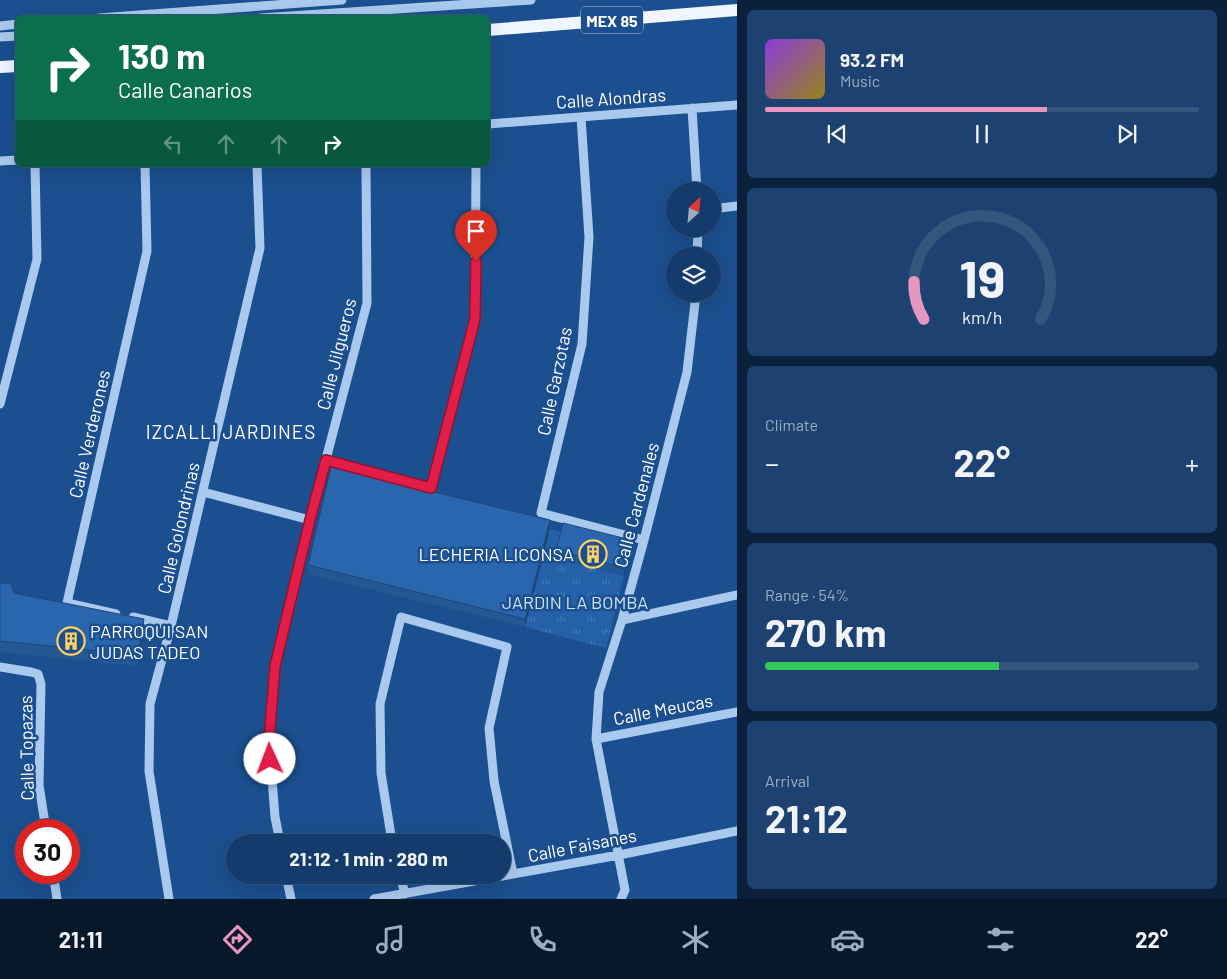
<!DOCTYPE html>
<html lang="en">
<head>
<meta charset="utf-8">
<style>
  body { margin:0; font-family:Barlow,sans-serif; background:#1d4271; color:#f1f3f6; height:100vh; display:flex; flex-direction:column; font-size:19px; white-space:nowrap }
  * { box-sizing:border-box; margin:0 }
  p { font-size:16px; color:#9dadc1 }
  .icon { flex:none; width:28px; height:28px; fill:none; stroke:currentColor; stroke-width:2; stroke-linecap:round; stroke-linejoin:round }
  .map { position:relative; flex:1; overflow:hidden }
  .panel { display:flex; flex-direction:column; gap:10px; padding:10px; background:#0b203b; width:490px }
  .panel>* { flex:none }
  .guide { position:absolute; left:15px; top:15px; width:475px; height:152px; border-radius:8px; box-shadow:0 5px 20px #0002,0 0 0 1px #33557e; background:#0b6e4f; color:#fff; overflow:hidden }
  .needle { width:32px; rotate:26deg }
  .tools { position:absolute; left:666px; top:182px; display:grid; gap:10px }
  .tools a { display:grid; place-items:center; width:55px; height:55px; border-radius:50%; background:#143b6b; box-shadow:0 5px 20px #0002,0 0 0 1px #33557e; font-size:25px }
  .speed { position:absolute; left:15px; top:819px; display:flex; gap:10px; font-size:25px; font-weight:700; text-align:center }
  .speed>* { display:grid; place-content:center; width:65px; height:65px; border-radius:50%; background:#143b6b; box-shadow:0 5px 20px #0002,0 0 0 1px #33557e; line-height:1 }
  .speed .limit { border:8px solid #d22; background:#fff; color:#111 }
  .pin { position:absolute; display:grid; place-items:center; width:42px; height:42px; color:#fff; margin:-51px -21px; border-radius:50% 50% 50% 0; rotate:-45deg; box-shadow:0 0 5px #0007 }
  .pin .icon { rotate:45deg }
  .me { position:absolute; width:55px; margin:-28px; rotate:358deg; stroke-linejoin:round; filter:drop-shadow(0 0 4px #0008) }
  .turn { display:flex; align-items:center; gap:18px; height:105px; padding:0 20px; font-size:22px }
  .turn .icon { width:65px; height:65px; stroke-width:2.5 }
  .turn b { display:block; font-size:35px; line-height:42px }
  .lanes { display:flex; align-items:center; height:48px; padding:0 20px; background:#0003; justify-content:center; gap:25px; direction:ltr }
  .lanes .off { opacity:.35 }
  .big { font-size:38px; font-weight:700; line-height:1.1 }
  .panel .tile { flex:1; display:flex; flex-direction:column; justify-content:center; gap:8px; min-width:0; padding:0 18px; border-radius:8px; background:#1d4271 }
  .panel .dial { align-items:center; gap:0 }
  .dial svg { height:130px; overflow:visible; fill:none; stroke:#33557e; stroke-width:7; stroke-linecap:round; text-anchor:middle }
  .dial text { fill:#f1f3f6; stroke:none }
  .song { display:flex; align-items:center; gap:15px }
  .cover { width:60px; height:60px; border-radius:8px; background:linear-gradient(135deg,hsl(270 70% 55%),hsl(50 70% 35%)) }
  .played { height:5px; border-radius:2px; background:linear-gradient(90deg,#e797bd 65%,#33557e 65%) }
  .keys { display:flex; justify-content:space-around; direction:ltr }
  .heat { display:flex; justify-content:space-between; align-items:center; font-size:28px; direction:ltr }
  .charge { height:8px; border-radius:4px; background:linear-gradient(90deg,#34c759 54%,#33557e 0) }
  .trip { position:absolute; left:226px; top:834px; width:285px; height:50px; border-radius:25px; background:#143b6b; box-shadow:0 5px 20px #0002,0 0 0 1px #33557e; font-weight:700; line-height:50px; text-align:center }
  .tab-bar { display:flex; height:80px; justify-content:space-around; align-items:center; background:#08182b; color:#9dadc1 }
  .tab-bar .icon { width:35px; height:35px }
  .tab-bar .active { color:#e797bd }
  .tab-bar b { font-size:22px; color:#f1f3f6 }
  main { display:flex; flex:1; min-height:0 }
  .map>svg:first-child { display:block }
  .grass { fill:url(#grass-tufts) }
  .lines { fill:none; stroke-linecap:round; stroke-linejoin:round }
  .minor { stroke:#a9c9ee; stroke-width:9 }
  .major { stroke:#f0f6ff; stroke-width:12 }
  .wall { fill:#245895 }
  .shaded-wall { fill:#1d4779 }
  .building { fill:#2a66ad; stroke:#1d4779 }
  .route-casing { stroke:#92132f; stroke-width:12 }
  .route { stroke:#e11d48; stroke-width:9 }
  .labels { text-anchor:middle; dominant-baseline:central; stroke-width:5; stroke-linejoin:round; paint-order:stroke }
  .shield { fill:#1b4f8f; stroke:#bbcadd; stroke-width:1 }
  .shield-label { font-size:16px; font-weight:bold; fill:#fff }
  .street-label { font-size:18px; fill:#fff; stroke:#1b4f8f }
  .poi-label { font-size:18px; fill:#fff; stroke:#1b4f8f; text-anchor:end }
  .park-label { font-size:18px; fill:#cfe3fa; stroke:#1b4f8f }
  .neighbourhood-label { font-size:19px; letter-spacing:1px; fill:#fff; stroke:#1b4f8f }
</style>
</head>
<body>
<main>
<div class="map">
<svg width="737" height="899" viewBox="0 0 737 899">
  <defs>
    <pattern id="grass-tufts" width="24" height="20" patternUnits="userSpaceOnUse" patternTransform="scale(1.25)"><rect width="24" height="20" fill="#2461a8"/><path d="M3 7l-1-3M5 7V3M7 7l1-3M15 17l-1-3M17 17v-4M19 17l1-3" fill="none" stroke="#4579b5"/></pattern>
  </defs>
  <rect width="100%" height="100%" fill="#1b4f8f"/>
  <path class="grass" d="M550,529L563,532L556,559L624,576L606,648L525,627Z"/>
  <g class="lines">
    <path class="minor" d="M99,18L342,0
      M260,18L531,0
      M0,26L18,24
      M0,37L18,36
      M692,108L697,191
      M581,117L589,237L582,344L541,513L644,540
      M488,124L737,105
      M0,161L18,160
      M712,209L737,206
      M697,256L698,229
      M0,404L37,259L35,165
      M326,460L431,488L475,319L476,165
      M203,492L310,520
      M116,614L67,603L147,251L145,165
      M133,617L171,626
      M622,620L737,595
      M0,667L31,672L38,674L41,684L39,785L46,830
      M596,739L737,712
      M280,842L275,817L269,740L275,666L310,520L367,303L366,165
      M392,842L381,773L380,704L401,617L507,647L489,728L494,781L513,874
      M53,872L57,899
      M286,875L291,899
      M400,875L405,894
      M169,899L149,771L150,704L171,626L260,248L257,165
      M374,899L619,855L737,831
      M621,899L625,890L596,739L599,692L622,620L644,540L687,372L696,294"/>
    <path class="major" d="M488,30L737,10
      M0,67L18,66"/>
  </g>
  <path class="wall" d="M550,529L525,627L308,574V565Z
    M631,549L624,576L556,559V550Z
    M0,583L14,593L144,630L138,666L0,652Z"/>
  <path class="shaded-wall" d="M550,520V529L525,627V619Z
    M631,540V549L624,576V568Z
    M144,619V630L138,666V655Z"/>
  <path class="building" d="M331,467L550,520L525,619L308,565Z
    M563,523L631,540L624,568L556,550Z
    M0,583L11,584L14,593L144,619L138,655L0,641Z"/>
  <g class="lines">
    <g class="route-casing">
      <path id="route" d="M270,759L269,740L275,666L310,520L326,460L431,488L475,319L476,261"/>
    </g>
    <use href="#route" class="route"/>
  </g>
  <defs>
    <g id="building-ring" transform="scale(1.4375)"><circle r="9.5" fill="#1b4f8f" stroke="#ffd166" stroke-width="1.5"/><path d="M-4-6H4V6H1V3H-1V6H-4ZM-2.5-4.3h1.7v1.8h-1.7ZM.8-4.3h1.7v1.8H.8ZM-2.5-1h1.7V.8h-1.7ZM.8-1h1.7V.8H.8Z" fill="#ffd166"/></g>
  </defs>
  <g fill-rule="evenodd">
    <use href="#building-ring" x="593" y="554"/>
    <use href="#building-ring" x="71" y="641"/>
  </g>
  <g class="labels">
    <rect class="shield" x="581" y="6.5" width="62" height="27" rx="4"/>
    <g class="shield-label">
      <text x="612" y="20">MEX 85</text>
    </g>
    <g class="street-label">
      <text transform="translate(611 98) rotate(-4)">Calle Alondras</text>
      <text transform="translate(336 354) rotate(-76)">Calle Jilgueros</text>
      <text transform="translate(554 381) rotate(-78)">Calle Garzotas</text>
      <text transform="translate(89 434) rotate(-77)">Calle Verderones</text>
      <text transform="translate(636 505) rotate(-75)">Calle Cardenales</text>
      <text transform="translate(178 528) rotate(-77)">Calle Golondrinas</text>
      <text transform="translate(663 709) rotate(-11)">Calle Meucas</text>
      <text transform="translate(26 748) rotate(-91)">Calle Topazas</text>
      <text transform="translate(582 845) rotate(-11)">Calle Faisanes</text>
    </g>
    <g class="poi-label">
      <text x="574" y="554">LECHERIA LICONSA</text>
      <text x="90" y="631" text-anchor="start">PARROQUI SAN<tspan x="90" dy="21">JUDAS TADEO</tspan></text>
    </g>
    <g class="park-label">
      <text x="575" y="602">JARDIN LA BOMBA</text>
    </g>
    <g class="neighbourhood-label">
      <text x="231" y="431">IZCALLI JARDINES</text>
    </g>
  </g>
</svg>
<div class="tools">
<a><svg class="needle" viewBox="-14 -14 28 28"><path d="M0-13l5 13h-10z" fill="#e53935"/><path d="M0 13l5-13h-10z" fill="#9dadc1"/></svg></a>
<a><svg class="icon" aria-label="layers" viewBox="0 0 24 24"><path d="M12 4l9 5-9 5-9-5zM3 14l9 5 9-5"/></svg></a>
</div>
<div class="speed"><div class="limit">30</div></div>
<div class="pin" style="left:476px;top:261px;background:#d93025"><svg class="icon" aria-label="arrive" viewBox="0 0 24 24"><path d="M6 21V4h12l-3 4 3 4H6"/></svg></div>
<svg class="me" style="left:270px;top:759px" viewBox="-20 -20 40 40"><circle r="19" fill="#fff"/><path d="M0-13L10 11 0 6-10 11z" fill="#e11d48"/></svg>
<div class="trip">21:12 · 1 min · 280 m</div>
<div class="guide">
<div class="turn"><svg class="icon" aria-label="right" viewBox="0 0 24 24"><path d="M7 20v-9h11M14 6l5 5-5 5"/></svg><div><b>130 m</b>Calle Canarios</div></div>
<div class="lanes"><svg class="icon off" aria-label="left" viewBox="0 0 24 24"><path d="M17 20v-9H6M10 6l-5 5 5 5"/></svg><svg class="icon off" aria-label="ahead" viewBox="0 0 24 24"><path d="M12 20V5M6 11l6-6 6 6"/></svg><svg class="icon off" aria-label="ahead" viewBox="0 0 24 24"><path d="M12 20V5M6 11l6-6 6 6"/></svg><svg class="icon" aria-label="right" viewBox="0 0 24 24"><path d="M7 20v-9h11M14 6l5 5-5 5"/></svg></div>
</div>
</div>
<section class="panel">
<div class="tile">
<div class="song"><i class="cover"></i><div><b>93.2 FM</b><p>Music</p></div></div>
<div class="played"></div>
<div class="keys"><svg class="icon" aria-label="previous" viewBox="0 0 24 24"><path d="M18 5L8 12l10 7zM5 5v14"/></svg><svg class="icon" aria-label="pause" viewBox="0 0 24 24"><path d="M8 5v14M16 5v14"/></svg><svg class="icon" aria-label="next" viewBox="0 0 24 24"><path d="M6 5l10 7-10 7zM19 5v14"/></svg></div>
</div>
<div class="tile dial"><svg viewBox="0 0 100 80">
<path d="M14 69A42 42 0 1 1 86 69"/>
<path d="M14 69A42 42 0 0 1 8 46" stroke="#e797bd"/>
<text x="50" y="56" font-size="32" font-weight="700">19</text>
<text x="50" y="72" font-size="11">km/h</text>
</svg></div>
<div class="tile"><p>Climate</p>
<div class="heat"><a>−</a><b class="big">22°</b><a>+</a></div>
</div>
<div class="tile"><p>Range · 54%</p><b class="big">270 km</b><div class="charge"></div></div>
<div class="tile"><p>Arrival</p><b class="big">21:12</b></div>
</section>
</main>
<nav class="tab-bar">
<b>21:11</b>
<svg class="icon active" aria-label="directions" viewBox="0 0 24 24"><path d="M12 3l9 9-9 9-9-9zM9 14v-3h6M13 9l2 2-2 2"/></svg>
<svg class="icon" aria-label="music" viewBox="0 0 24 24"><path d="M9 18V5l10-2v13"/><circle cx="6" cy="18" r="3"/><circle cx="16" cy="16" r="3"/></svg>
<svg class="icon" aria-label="phone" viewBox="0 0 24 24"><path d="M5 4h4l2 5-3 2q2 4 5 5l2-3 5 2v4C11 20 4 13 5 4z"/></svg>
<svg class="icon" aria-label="climate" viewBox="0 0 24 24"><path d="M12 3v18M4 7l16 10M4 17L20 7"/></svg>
<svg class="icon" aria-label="car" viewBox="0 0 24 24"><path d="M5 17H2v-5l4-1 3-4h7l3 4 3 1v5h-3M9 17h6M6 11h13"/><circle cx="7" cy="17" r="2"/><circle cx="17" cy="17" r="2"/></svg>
<svg class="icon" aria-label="filters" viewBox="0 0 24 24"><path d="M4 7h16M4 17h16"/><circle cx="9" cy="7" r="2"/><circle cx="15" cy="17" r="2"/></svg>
<b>22°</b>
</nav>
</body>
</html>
